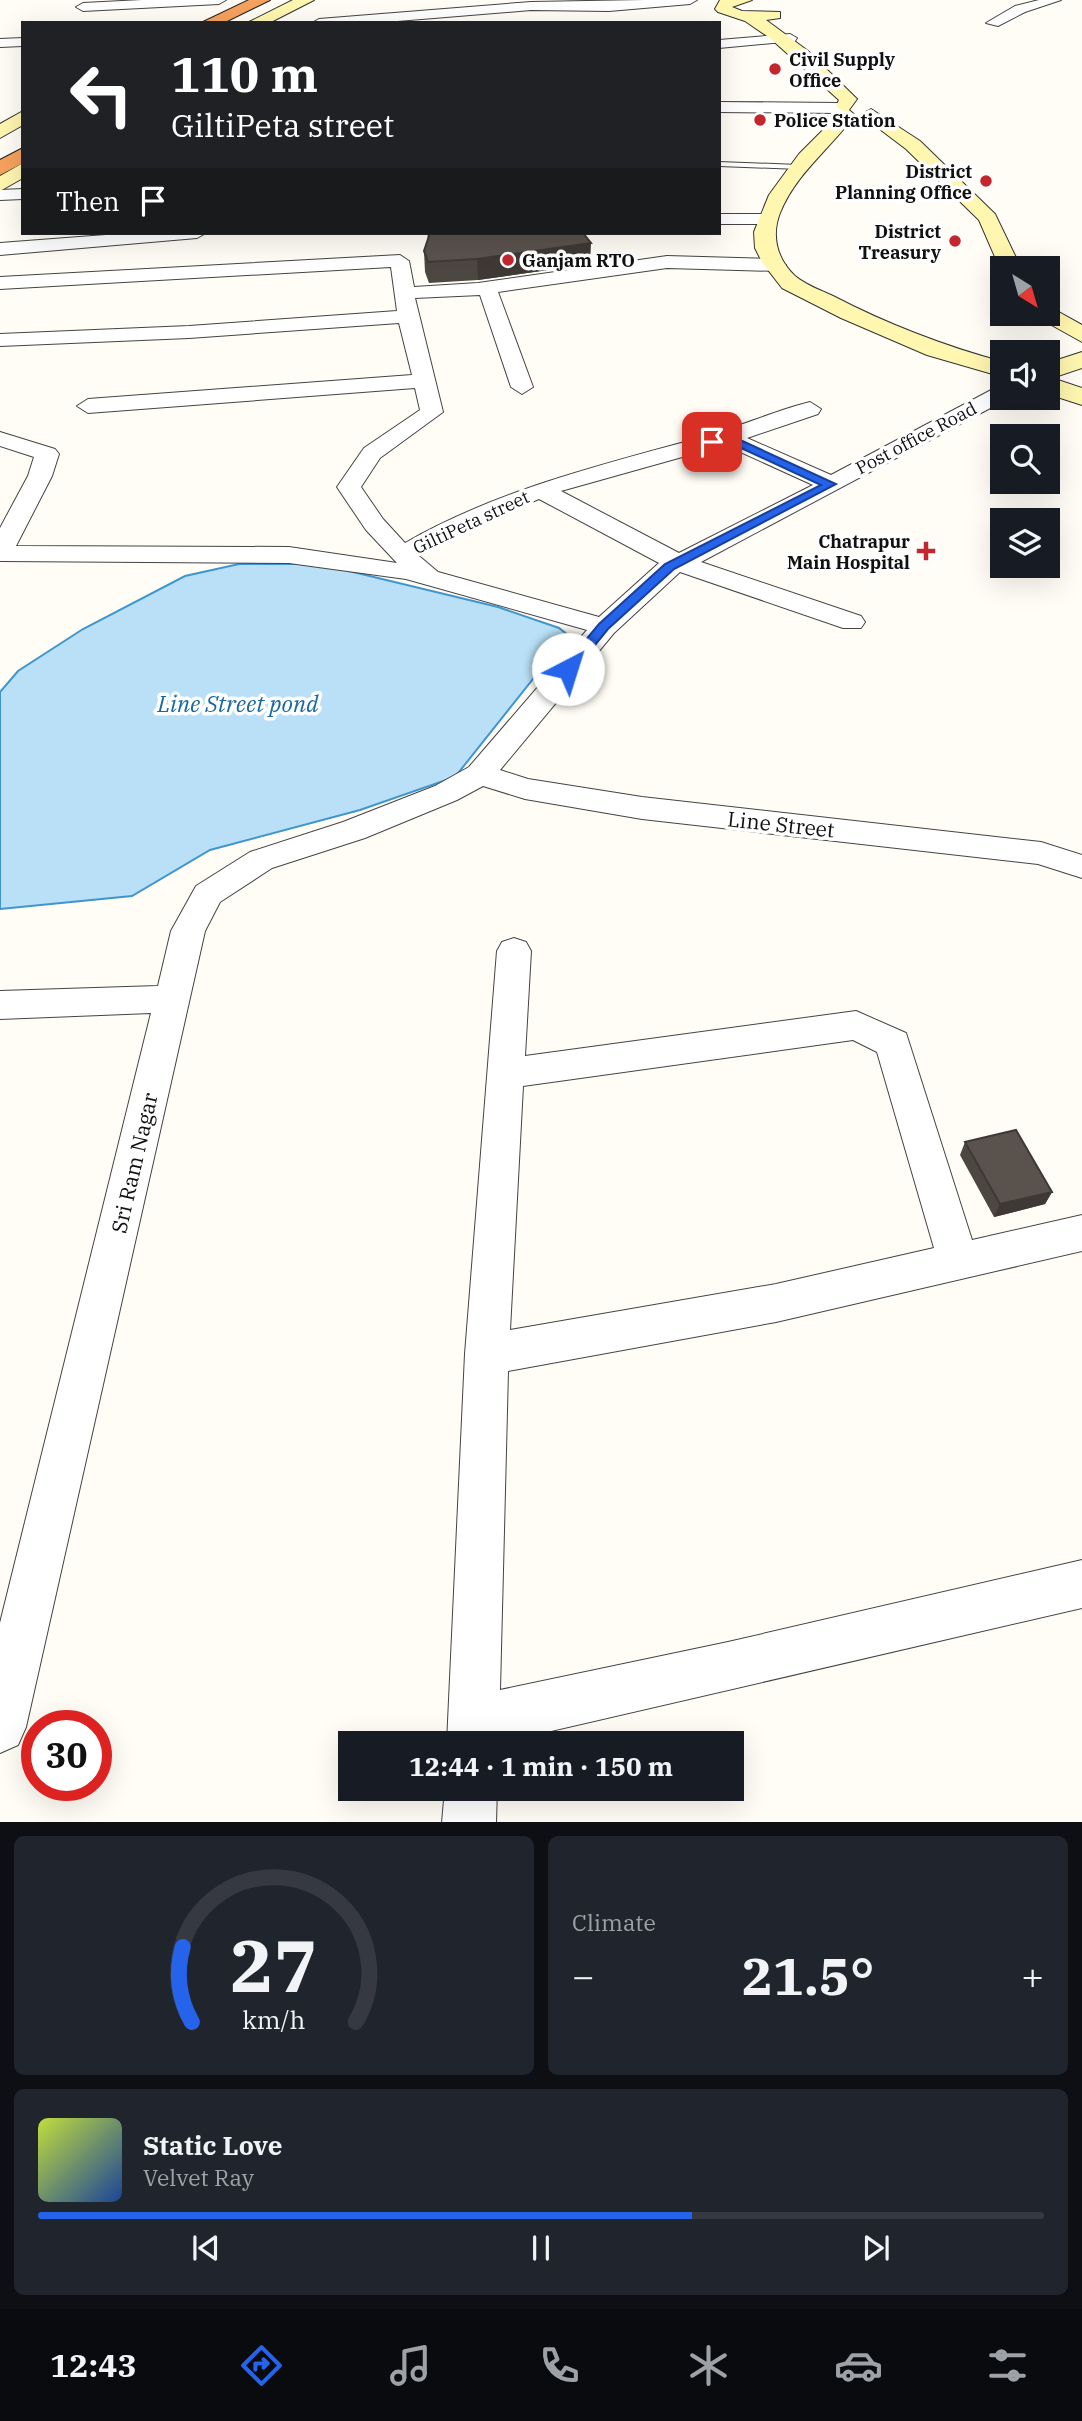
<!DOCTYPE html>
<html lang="en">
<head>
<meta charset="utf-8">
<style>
  body { margin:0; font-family:"IBM Plex Serif",serif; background:#20242c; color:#f1f3f6; height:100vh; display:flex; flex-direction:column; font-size:26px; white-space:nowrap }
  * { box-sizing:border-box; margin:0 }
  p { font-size:23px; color:#9ea1a6 }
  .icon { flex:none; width:38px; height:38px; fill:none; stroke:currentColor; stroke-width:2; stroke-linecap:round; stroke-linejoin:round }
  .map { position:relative; height:1822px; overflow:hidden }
  .drawer { display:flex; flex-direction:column; gap:14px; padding:14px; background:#0d0f14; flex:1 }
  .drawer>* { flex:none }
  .guide { position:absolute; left:21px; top:21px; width:700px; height:214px; border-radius:0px; box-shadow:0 7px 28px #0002; background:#202124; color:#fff; overflow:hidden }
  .needle { width:46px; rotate:143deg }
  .controls { position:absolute; left:990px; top:256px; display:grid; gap:14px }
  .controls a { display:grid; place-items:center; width:70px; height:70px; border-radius:0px; background:#171b24; box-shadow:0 7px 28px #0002; font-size:35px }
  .speed { position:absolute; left:21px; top:1710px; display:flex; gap:14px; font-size:35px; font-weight:700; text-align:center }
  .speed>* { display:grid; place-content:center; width:91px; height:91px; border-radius:50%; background:#171b24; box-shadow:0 7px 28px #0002; line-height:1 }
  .speed .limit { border:10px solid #d22; background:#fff; color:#111 }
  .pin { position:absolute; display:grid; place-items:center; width:60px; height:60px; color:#fff; margin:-30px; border-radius:14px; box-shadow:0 4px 10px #0006 }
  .me { position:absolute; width:77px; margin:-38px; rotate:40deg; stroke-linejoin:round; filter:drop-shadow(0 0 5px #0008) }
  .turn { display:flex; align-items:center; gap:24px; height:147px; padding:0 35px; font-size:32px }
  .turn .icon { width:91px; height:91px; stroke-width:2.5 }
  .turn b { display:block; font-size:49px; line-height:60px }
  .then { display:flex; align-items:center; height:66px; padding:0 35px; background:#0003; gap:14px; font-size:26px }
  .big { font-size:52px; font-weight:700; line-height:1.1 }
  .drawer .card { flex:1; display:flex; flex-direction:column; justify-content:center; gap:10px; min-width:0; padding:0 24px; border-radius:10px; background:#20242c }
  .drawer .dial { align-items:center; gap:0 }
  .dial svg { height:182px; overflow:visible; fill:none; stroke:#363941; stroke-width:7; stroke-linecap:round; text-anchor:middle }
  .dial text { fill:#f1f3f6; stroke:none }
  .song { display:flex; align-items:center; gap:21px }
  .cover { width:84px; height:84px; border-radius:10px; background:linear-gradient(135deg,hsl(70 70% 55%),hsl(220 70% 35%)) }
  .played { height:7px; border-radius:4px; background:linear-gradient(90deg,#2563eb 65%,#363941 65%) }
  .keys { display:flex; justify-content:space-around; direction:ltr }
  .heat { display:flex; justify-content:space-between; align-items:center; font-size:38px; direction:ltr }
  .drawer .tiles { flex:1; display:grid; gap:14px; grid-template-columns:1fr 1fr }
  .card:last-child { grid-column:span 2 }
  .trip { position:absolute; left:338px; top:1731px; width:406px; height:70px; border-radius:0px; background:#171b24; box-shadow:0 7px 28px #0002; font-weight:700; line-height:70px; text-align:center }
  .menu { display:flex; height:112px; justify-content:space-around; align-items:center; background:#090b0e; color:#9ea1a6 }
  .menu .icon { width:49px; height:49px }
  .menu .on { color:#2563eb }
  .menu b { font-size:32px; color:#f1f3f6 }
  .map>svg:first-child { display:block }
  .water { fill:#b9e0f7; stroke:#3f96cf; stroke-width:2 }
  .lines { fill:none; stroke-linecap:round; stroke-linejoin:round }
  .lane-casing { stroke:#444; stroke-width:2 }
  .street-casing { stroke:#444; stroke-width:2 }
  .secondary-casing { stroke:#333; stroke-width:2 }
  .highway-casing { stroke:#222; stroke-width:2 }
  .lane { fill:#fff; fill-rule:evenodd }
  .street { fill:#fff; fill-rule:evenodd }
  .secondary { fill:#fff6b0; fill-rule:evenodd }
  .highway { fill:#f5a25d; fill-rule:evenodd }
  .wall { fill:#4d4742 }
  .shaded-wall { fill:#3f3936 }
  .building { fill:#5a524d; stroke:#3f3936; stroke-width:2 }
  .route { fill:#2563eb; stroke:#184099; stroke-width:2 }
  .poi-dot { fill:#c4262e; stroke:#fff; stroke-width:2.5 }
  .labels { text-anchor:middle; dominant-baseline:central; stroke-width:7; stroke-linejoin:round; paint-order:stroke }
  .far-poi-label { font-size:18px; font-weight:bold; fill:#111; stroke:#fff; text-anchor:start }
  .far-street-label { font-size:18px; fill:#111; stroke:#fff }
  .street-label { font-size:21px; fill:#111; stroke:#fff }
  .water-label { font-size:23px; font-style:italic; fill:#1768a6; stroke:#fff }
</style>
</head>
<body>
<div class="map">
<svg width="1082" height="1823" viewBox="0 0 1082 1823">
  <rect width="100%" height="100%" fill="#fffdf5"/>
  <path class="water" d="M239,564H320L498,607L559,628L568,635L455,777L360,810L210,850L132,896L0,909V692L18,671L83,629L185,576Z"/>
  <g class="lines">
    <g class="lane-casing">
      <path id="lane" d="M719,162L799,165L803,167L799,169L719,166Z"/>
    </g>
    <g class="street-casing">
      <path id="street" d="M142,0H226L219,4L83,11L76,7L83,3Z
        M644,0H697L690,4L609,11L531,10L373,23H312L319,19L531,2Z
        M1039,0H1061L1025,12L998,26L986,23L1015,6Z
        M790,34L797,38L795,41L719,48V40Z
        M23,38V46L0,47V39Z
        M719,102L839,103L847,108L839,113L719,112Z
        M23,189V199L0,200V190Z
        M719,214H768L777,219L768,224H719Z
        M132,233H206L197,238L0,255V243Z
        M400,255L409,261L414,287L478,283L667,256L777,259L786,265L777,271L667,268L498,292L533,387L522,394L511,387L480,295L415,298L443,412L380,458L361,487L383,519L405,543C497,490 601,465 703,437C739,427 774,411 810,402L821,409L818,414L747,438L831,475L995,388L1003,387V397H1011L701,562L861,616L865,622L861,628H843L680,572L614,633L500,770L528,779L642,797L1041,842L1082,855V878L1038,864L642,819L525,799L483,786L457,800L365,838L272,868L220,902L205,931L26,1727L18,1745L0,1753V1623L151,1013L0,1019V991L158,986L171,931L196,886L250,852L343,822L435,786L469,767L587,630L406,579L289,563L0,561V528L28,476L34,457L0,446V432L55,449L59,454L52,476L16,546L289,547L397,563L366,530L337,487L364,448L420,410L415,388L88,413L77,406L88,399L412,375L399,323L189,338L0,346V334L189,326L397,311L391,267L0,289V277ZM725,445L813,485L679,553L561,491ZM539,499L659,563L599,617L438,572L419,556L454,535Z
        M514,938L526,942L531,951L525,1056L856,1011L906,1033L972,1240L1082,1215V1251L776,1322L508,1371L500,1690L728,1642L1082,1560V1608L499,1743H447L465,1354L497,951L502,942ZM853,1040L877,1052L934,1248L776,1284L510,1330L523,1086Z
        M445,1788H497L496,1823H442Z"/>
    </g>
    <g class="secondary-casing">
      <path id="secondary" d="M293,0H314L269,23H247Z
        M720,0H752L732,7L742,11L780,12V18L766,20L808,51L857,99L849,110L855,115C831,148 796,173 780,213C771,236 777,259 795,276C806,285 820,290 833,296C887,324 944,346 1003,362V377L927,355L841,318L782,288L762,262L755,248L754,232L769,195L799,154L842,111L836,106L839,100L770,38L745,21L718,12L715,9Z
        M871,109L920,141L995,214L1021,268H1003L1002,273L979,220L906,149L865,118L862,114Z
        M23,111V125L0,138V124Z
        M23,163V178L0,191V176Z
        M1048,306L1082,325V342L1039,318L1036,313H1048Z
        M1082,352V368L1052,378L1082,388V405L1048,394V363Z"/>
    </g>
    <g class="highway-casing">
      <path id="highway" d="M249,0H270L223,23H201Z
        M23,148V163L0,175V160Z"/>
    </g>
    <use href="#lane" class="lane"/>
    <use href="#street" class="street"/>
    <use href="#secondary" class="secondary"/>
    <use href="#highway" class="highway"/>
  </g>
  <path class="wall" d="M427,233H583L590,264L478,280L429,283L425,272L424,251L428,238Z
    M965,1142L1052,1192L1045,1204L994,1217L960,1155Z"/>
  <path class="shaded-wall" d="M591,243L590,264L478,280L477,259Z
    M1052,1192L1045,1204L994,1217L1000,1204Z"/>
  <path class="building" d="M430,233H583L591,243L477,259L428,262L424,251Z
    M1016,1130L1052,1192L1000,1204L965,1142Z"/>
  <path class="route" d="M727,434L836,484L674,569L608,629L573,672H564V666L599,624L665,564L821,485L726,441L712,445L707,442Z"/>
  <g class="poi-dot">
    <circle cx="775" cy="69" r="7"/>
    <circle cx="760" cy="120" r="7"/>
    <circle cx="986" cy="181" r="7"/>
    <circle cx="955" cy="241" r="7"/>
    <circle cx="508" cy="260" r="7"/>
    <path d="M922.5 540.5h7v7h7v7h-7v7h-7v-7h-7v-7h7z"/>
  </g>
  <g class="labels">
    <g class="far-poi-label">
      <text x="789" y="59">Civil Supply<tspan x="789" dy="21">Office</tspan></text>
      <text x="774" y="120">Police Station</text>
      <text x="972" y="171" text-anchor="end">District<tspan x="972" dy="21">Planning Office</tspan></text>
      <text x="941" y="231" text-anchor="end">District<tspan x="941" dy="21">Treasury</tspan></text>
      <text x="522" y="260">Ganjam RTO</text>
      <text x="910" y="541" text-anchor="end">Chatrapur<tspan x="910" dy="21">Main Hospital</tspan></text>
    </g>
    <g class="far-street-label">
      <text transform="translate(916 438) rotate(-28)">Post office Road</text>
      <text transform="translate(471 522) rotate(-25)">GiltiPeta street</text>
    </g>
    <g class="street-label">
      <text transform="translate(781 824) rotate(6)">Line Street</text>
      <text transform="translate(134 1163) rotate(-77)">Sri Ram Nagar</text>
    </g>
    <g class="water-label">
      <text x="238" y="703">Line Street pond</text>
    </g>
  </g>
</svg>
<div class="controls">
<a><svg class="needle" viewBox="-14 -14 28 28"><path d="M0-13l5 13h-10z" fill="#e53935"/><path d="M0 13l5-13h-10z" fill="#9ea1a6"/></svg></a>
<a><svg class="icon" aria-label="sound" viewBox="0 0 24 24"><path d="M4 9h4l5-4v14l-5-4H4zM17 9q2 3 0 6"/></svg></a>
<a><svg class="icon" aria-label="search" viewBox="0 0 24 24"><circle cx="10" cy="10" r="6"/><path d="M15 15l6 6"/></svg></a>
<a><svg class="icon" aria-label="layers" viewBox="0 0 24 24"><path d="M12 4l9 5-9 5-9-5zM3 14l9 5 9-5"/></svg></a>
</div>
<div class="speed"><div class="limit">30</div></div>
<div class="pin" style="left:712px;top:442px;background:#d93025"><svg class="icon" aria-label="arrive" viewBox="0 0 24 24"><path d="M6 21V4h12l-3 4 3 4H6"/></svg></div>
<svg class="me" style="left:568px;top:669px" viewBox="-20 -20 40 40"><circle r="19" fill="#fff"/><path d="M0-13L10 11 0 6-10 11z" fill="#2563eb"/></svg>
<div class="trip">12:44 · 1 min · 150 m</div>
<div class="guide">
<div class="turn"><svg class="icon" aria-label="left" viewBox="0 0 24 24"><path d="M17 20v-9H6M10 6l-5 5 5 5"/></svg><div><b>110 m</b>GiltiPeta street</div></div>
<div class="then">Then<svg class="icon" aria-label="arrive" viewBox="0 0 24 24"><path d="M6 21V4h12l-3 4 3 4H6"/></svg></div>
</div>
</div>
<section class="drawer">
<div class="tiles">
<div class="card dial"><svg viewBox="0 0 100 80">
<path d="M14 69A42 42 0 1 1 86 69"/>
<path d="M14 69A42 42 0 0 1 10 36" stroke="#2563eb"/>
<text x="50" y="56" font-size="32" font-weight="700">27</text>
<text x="50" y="72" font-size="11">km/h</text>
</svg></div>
<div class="card"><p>Climate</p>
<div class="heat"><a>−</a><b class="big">21.5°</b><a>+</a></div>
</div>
<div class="card">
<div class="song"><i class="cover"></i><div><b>Static Love</b><p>Velvet Ray</p></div></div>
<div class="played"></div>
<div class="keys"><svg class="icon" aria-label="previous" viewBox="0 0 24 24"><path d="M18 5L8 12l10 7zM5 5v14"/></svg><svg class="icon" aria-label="pause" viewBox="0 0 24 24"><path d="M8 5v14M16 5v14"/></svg><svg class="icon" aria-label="next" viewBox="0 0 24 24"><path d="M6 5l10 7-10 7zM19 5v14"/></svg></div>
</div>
</div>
</section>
<nav class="menu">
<b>12:43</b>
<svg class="icon on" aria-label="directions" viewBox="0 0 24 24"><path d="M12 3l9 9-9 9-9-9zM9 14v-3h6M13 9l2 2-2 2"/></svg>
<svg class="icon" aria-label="music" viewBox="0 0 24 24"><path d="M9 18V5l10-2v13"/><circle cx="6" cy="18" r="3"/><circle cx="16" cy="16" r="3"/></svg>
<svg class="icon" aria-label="phone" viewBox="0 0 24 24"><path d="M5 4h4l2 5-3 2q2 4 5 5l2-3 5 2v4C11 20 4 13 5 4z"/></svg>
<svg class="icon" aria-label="climate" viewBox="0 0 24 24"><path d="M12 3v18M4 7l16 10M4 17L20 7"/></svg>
<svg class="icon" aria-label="car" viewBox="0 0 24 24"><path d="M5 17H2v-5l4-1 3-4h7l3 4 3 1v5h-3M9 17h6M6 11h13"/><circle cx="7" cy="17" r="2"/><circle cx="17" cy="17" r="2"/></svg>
<svg class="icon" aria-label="filters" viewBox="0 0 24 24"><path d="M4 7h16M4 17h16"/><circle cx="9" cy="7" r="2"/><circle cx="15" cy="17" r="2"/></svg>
</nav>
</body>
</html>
